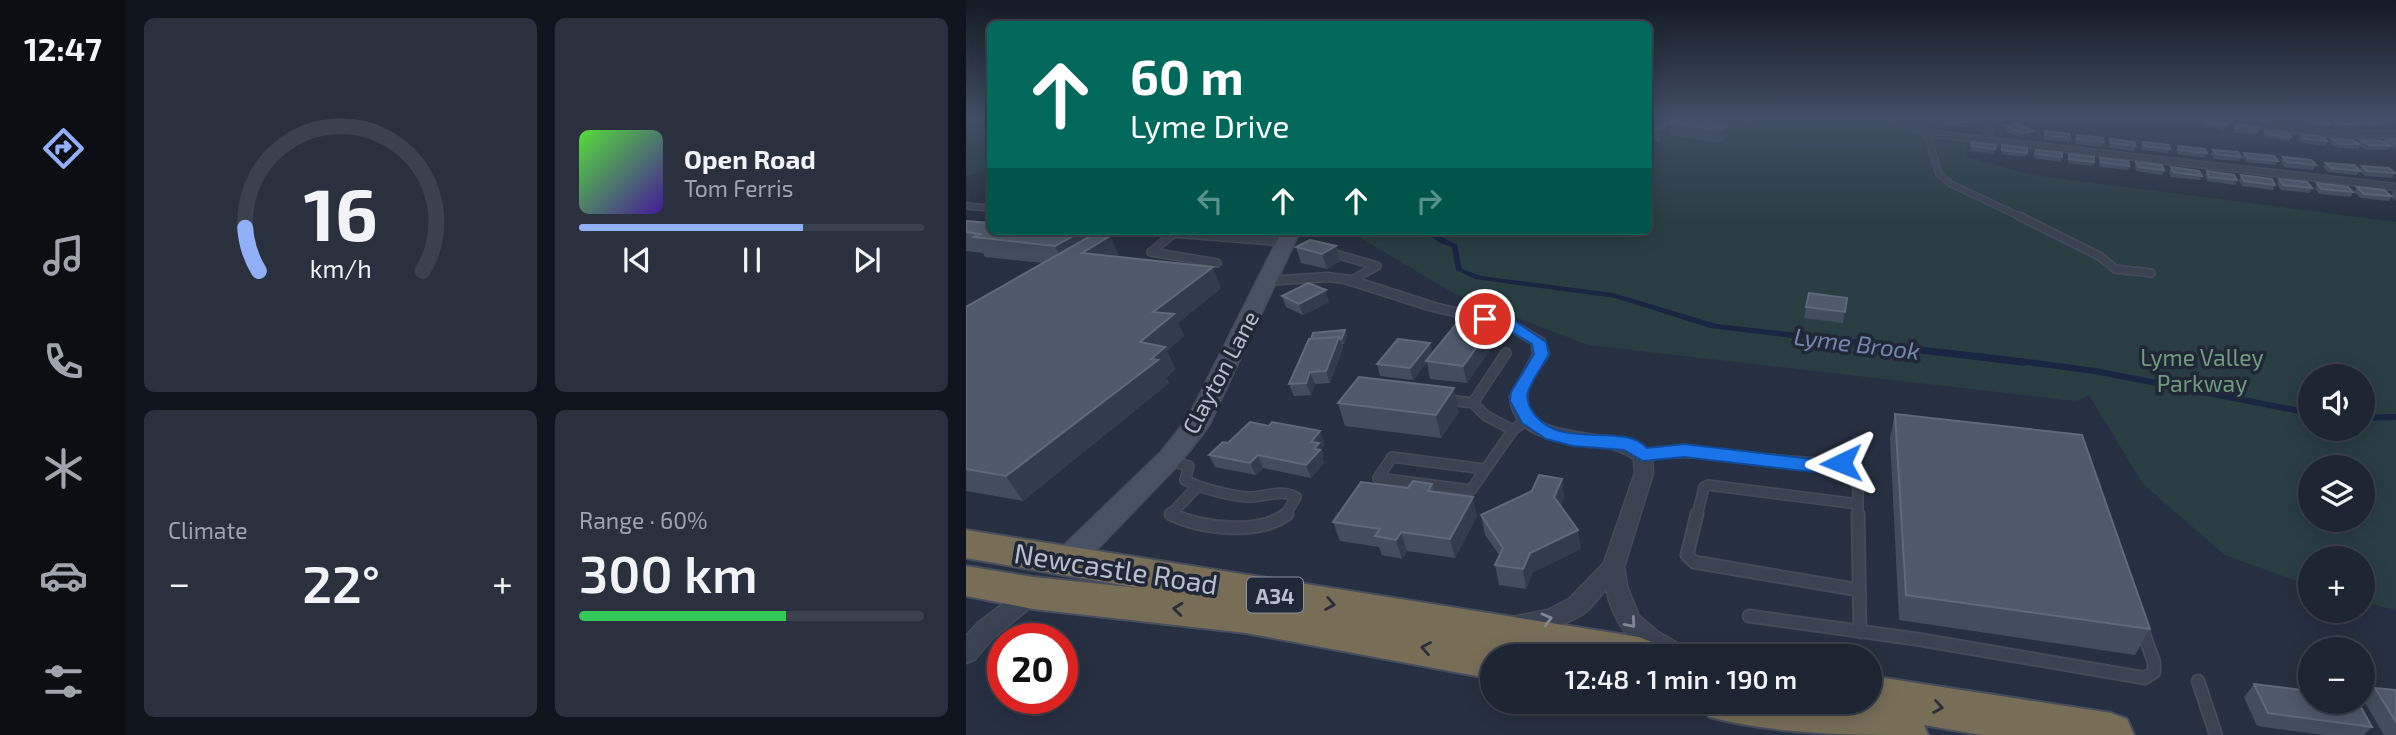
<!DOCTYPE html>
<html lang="en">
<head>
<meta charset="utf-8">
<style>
  body { margin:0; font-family:"Exo 2",sans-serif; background:#2a303e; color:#f1f3f6; height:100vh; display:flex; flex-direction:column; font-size:26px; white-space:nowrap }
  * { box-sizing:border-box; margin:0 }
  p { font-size:23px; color:#a0a4ac }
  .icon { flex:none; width:38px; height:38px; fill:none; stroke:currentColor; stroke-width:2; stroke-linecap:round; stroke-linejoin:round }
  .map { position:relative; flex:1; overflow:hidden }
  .side { display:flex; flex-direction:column; gap:18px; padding:18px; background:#10141c; width:840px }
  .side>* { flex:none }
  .top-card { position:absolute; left:21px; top:21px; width:665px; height:214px; border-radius:10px; box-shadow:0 4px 18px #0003,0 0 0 2px #3b414d; background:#00695c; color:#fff; overflow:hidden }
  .buttons { position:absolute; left:1332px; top:364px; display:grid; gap:14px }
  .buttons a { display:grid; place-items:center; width:77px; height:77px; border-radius:50%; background:#1d2432; box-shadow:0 4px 18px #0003,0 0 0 2px #3b414d; font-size:35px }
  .speed { position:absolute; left:21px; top:623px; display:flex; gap:14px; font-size:35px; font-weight:700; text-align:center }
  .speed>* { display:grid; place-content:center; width:91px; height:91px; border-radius:50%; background:#1d2432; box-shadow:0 4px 18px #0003,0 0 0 2px #3b414d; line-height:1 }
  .speed .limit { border:10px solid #d22; background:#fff; color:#111 }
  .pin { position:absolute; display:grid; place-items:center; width:60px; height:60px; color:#fff; margin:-30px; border:4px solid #fff; border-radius:50%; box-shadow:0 2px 7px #0007 }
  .me { position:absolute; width:77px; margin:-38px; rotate:268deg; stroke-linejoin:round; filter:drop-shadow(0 0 5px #0008) }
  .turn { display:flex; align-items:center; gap:24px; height:147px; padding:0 28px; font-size:32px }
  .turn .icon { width:91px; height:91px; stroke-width:2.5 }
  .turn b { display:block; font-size:49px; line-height:60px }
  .lanes { display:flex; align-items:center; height:66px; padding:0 28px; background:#0003; justify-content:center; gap:35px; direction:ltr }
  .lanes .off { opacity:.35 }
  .big { font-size:52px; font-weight:600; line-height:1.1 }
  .side .widget { flex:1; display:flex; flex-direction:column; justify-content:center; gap:10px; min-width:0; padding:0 24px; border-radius:10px; background:#2a303e }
  .side .dial { align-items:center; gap:0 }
  .dial svg { height:182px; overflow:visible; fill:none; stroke:#3b414d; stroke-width:7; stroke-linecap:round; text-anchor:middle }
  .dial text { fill:#f1f3f6; stroke:none }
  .song { display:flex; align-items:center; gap:21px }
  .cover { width:84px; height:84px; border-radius:10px; background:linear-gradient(135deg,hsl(110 70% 55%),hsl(260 70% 35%)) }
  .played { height:7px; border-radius:4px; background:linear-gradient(90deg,#91b0f7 65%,#3b414d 65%) }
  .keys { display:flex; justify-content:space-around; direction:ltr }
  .heat { display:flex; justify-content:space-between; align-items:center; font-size:38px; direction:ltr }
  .charge { height:10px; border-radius:5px; background:linear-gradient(90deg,#34c759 60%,#3b414d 0) }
  .side .tiles { flex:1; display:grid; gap:18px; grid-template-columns:repeat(2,1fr) }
  .trip { position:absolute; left:514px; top:644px; width:402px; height:70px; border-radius:35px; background:#1d2432; box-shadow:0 4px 18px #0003,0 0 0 2px #3b414d; font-weight:600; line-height:70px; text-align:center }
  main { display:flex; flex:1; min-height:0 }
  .dock { display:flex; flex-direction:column; width:126px; justify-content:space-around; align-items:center; background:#0c0e14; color:#a0a4ac }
  .dock .icon { width:49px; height:49px }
  .dock .on { color:#91b0f7 }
  .dock b { font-size:32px; color:#f1f3f6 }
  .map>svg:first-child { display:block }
  .green { fill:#293e43; fill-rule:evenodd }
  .water { fill:#192641 }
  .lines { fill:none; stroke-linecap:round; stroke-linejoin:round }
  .stream { stroke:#192641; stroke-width:6 }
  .lane-far3-casing { stroke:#454b5b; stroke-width:8 }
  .lane-far2-casing { stroke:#454b5b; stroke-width:10 }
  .lane-far1-casing { stroke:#454b5b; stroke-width:12 }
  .lane-casing { stroke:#454b5b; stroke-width:15 }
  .street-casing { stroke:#454b5b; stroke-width:3 }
  .secondary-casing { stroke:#454b5b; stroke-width:3 }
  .highway-casing { stroke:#464d5c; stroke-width:4 }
  .lane-far3 { stroke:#3b4252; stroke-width:5 }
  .lane-far2 { stroke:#3b4252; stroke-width:7 }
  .lane-far1 { stroke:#3b4252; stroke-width:9 }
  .lane { stroke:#3b4252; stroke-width:11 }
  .street { fill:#3b4252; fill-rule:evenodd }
  .secondary { fill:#495165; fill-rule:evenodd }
  .highway { fill:#786e58; fill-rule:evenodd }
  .wall { fill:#424d60 }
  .shaded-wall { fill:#323c4f }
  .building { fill:#4f596c; stroke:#5f697b; stroke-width:2 }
  .oneway { stroke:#292e3a }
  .oneway2 { stroke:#808695 }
  .route { fill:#1a73e8; stroke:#114b97; stroke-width:2 }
  .labels { text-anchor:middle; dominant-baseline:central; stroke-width:7; stroke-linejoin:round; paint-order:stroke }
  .shield { fill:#202737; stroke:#8a919f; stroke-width:2 }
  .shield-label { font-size:21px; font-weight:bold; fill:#b8becc }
  .park-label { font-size:23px; fill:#709c7e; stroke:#202737 }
  .street-label { font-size:23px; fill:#b8becc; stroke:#202737 }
  .water-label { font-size:24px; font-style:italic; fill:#7285aa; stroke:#202737 }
  .near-street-label { font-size:28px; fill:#b8becc; stroke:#202737 }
</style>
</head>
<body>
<main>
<nav class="dock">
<b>12:47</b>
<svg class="icon on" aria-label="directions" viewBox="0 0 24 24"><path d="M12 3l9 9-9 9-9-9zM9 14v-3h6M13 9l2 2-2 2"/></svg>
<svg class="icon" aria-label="music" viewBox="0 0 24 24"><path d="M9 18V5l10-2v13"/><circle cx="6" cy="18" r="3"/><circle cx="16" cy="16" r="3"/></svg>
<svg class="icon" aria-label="phone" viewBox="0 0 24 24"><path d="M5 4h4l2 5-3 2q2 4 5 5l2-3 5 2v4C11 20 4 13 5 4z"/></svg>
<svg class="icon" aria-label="climate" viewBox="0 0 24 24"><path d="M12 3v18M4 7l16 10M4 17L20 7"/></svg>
<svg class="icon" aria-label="car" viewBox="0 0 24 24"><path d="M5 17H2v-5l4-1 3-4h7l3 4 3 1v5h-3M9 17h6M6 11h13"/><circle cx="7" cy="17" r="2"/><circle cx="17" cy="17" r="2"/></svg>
<svg class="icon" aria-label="filters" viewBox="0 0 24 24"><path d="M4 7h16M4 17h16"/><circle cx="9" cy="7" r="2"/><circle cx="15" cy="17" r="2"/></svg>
</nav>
<section class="side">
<div class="tiles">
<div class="widget dial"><svg viewBox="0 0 100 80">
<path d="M14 69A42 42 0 1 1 86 69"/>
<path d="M14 69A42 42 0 0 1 8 50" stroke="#91b0f7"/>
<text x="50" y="56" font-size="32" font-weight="700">16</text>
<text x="50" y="72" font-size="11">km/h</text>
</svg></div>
<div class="widget">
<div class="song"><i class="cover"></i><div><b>Open Road</b><p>Tom Ferris</p></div></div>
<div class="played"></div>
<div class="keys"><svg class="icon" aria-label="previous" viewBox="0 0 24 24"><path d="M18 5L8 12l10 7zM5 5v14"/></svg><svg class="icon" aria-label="pause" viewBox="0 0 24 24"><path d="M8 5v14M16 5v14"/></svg><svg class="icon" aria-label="next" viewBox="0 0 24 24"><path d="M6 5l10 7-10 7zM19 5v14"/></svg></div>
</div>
<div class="widget"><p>Climate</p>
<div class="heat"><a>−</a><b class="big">22°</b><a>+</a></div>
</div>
<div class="widget"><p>Range · 60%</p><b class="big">300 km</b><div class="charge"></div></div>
</div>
</section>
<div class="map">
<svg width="1430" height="735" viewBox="0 0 1430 735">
  <rect width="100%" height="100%" fill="#273042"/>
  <path class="green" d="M0,118L24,119V169L0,176Z
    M683,118L794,126L841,118H902L953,134L1002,141L1001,157L1067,175L1430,222V610L1397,602L1396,558H1344V586L1259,555L1177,484L1123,395L1110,401L622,345L489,294L383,231H682ZM1344,376H1396V429H1344ZM1344,467H1396V520H1344Z"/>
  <path class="water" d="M458,231C471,231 479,241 491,244L496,269L515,276L647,293L751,324L1039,356L1058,359L1059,366L744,328L649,298L509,279L490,270L486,247L474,243Z"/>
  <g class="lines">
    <path class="stream" d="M1054,361L1129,371L1344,413
      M1396,418L1430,417"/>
    <g class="lane-far3-casing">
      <path id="lane-far3" d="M961,133L973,174L985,184L1057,218
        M0,206L24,208"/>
    </g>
    <g class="lane-far2-casing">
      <path id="lane-far2" d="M1053,216L1135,257L1149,269L1185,273
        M181,231L320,242
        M207,234L185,252L251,263
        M362,252L411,266L384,281"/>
    </g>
    <g class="lane-far1-casing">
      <path id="lane-far1" d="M540,353L507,403L520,416L547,430L562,419
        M482,400L507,403
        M677,455C744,446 808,465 875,463L892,487V516
        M204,461L223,466L219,480L232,486
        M518,469L426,457L412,478L505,490L547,430
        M232,486C248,491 264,496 281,497C298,498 314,488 330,497L319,516
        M208,516L204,515L232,486
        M731,516L738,487L742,485L892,504"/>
    </g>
    <g class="lane-casing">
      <path id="lane" d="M205,514C233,528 293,536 321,514
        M731,514L721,555L728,562L893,590
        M892,514L894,632
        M783,616L950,639L1179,678L1188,672V662L1176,629
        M1232,681L1250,735"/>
    </g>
    <g class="street-casing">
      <path id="street" d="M713,118H833L770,126Z
        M910,118H924L962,130L1017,137L1022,118H1031L1026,138L1430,184V190L961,136Z
        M1247,118H1268L1363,131H1430V137L1385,138L1340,135Z
        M362,273L385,276L472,304L549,322L578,339L583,354C576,367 561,383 561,398C560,448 670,422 685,457C687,461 687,468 687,473L658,567L661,586L673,616L692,632L722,649L726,656C716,656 702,659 692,656C663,648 646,616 640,589C633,597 626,608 617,614C598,625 568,638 547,631L544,624L547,617L582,610L603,599L638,563L669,473L668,460C639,432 550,459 544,397L567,354L566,344L539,328L463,310L378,283L362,281L301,285L294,281L301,277Z
        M67,584L75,587L78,593L75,599L28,637L8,660L0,663V636L12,623L59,587Z"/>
    </g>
    <g class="secondary-casing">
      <path id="secondary" d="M316,231H334L242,427L213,464L114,567L103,571L92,567L88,559L92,551L195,452L222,418Z"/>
    </g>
    <g class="highway-casing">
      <path id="highway" d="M0,530L673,637L688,643L694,656H567L545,652L546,656H527V679L280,633L67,609L0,596V566L67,577L173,588L0,558Z
        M905,676L1145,713L1161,719L1168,735H1015L958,725L962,735C890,735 812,735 743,717L737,702H905Z"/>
    </g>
    <use href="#lane-far3" class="lane-far3"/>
    <use href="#lane-far2" class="lane-far2"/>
    <use href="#lane-far1" class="lane-far1"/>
    <use href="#lane" class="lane"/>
    <use href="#street" class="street"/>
    <use href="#secondary" class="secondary"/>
    <use href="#highway" class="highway"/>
  </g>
  <path class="wall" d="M691,118L761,125V138L756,142H748L705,135L694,142L682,140V124Z
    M1045,118H1058L1056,125L1044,123Z
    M1210,118H1233L1229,125L1209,121Z
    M1289,118H1308L1306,123L1289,120Z
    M1338,118L1364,123L1366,120L1389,122L1390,120L1430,118L1422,126L1417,124L1415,127L1400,128L1393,126L1392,129H1372L1365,125L1363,128L1342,127L1336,122Z
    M978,120L1004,121L1003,126L985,128L977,124Z
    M1238,122H1262L1258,130L1236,126Z
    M1270,124L1293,128L1289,136L1267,132Z
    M1040,126L1065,135L1054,137L1039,131Z
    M1299,130L1325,137L1323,141L1299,138L1298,134Z
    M1079,131L1104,138L1103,142L1078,140Z
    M1335,134L1361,141L1359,146L1337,143L1333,139Z
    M1111,135L1138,142L1136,147L1110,144L1109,139Z
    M1144,139L1170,146L1168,151L1144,148L1143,143Z
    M1366,139L1393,144L1394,140L1418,142L1419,140L1430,139V149L1424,147L1422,150H1401L1394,146L1392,149L1371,148L1364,143Z
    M1006,142L1030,145L1028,154L1004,151Z
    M1177,142L1204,149L1202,153L1176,150L1175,146Z
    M1036,145L1061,153L1060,157L1035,154Z
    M1212,146L1241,153L1239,158L1212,154L1210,150Z
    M1070,150L1096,157L1095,162L1068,158Z
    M1247,150L1275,157L1273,161L1248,159L1245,154Z
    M1278,153L1312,161L1310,165L1280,162L1276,157Z
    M1103,154L1128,162L1127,166L1102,163Z
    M1317,157L1350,165L1347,170L1318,167L1315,161Z
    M1134,158L1163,166L1162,170L1134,167L1133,162Z
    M1170,162L1198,170L1196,175L1170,171L1169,167Z
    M1360,163L1393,170L1396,166L1428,173L1430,170V175L1428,174L1426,178L1399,176L1394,171L1391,175L1362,172L1357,167Z
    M1205,167L1236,176L1234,180L1205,177L1203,172Z
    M1241,171L1271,180L1269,185L1241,181L1239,176Z
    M1275,175L1309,185L1307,190L1276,186L1273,180Z
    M1313,179L1346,188L1344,193L1315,190L1311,184Z
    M1351,183L1387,192L1385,197L1353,194L1349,188Z
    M1391,187L1425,196L1427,191H1430V201L1425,197L1423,201L1395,198L1388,192Z
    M0,221L144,236L153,256L152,257L255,288L212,323L218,336L201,351L209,369L200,378L203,383L57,501L0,491V307L77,263L19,257L17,253L0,251Z
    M370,246L374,261L361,269L335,263L330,247Z
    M316,296L363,302L337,315L320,307Z
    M881,298L877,323L838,318L840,307Z
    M533,317L536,333L501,383L464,379L461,362L447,380L414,376L411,364L464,343L466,354Z
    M379,330L381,336L378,344H376L377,348L364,383L349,384L345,395L328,396L323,384Z
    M372,403L493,412L475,438L379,426Z
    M929,414L1184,629L1169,655L933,620L924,438Z
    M262,443L359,444L355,448L358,456L356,458L358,463L345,478L297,468L290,475L249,467L243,455Z
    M596,479L598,498L595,506L615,549L567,572L560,589L533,585L529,565L534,556L519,535L515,515Z
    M466,484L468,492L511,516L489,558L441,551L436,559L416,555L413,547L374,541L367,522L442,488Z
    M1288,684L1406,727L1398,735H1358L1291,726L1278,697Z
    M1409,688L1430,690V735H1418L1398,701Z"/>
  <path class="shaded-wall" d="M1430,120V124L1422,126L1424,122Z
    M1004,121L1003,126L985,128L986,124Z
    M705,122V135L694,142L693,130Z
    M761,125V138L756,142L757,129Z
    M1067,131L1065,135L1054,137L1056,133Z
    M116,231H135L139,239L144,236L153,256L126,273L99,266L89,246Z
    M370,246L374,261L361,269L356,254Z
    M247,267L255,288L212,323L218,336L201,351L209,369L200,378L203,383L57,501L40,476L174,342L187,312Z
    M360,290L363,302L337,315L333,304Z
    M533,317L536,333L501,383L497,366Z
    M379,330L381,336L378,344L376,338Z
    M373,337L377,348L364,383L360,371Z
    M464,343L467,355L447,380L444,368Z
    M344,372L349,384L345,395L340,383Z
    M488,388L493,412L475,438L470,415Z
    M354,431L359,444L355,448L358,456L356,458L358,463L345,478L340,465L345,442Z
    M292,455L297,468L290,475L284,463Z
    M596,479L598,498L590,516L588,497Z
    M507,497L511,516L489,558L484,539Z
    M612,530L615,549L567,572L560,589L557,569L564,553Z
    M435,532L441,551L436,559L430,540Z"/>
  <path class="building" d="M691,118H725L761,125L757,129L748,130L705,122L693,130L682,128V124Z
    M991,118H997L1004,121L986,124L978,120Z
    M1045,118H1058L1057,121Z
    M1339,118L1360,120L1365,124L1344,123Z
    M1405,118L1417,123L1402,124L1390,120Z
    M1412,118H1430V120L1424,122Z
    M1241,119L1262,122L1260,126L1238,122Z
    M1366,120H1386L1394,124H1374Z
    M1051,124L1067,131L1056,133L1040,126Z
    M1270,124L1293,128L1291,132L1269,128Z
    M1299,130L1323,133L1325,137L1301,134Z
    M1079,131L1103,134L1104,138L1079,135Z
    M1335,134L1357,137L1361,141L1339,139Z
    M1111,135L1137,138L1138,142L1111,139Z
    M1144,139L1168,142L1170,146L1145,143Z
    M1366,139L1386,140L1394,144H1373Z
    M1430,139V144L1419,140Z
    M1394,140L1415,141L1425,146L1403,145Z
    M1006,142L1030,145L1029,149L1005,146Z
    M1177,142L1203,145L1204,149L1178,146Z
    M1036,145L1061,148V153L1036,150Z
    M1212,146L1239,149L1241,153L1213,150Z
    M1070,150L1096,153V157L1069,154Z
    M1247,150L1272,152L1275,157L1250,154Z
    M1278,153L1308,156L1312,161L1282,158Z
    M1103,154L1128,157V162L1103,159Z
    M1317,157L1345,160L1350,165L1321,162Z
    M1134,158L1162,161L1163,166L1135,162Z
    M1170,162L1196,165L1198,170L1172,167Z
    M1360,163L1388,165L1394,171L1365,168Z
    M1396,166L1423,168L1429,173L1401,171Z
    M1205,167L1233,171L1236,176L1207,172Z
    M1241,171L1268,175L1271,180L1243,177Z
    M1275,175L1306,179L1309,185L1278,181Z
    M1313,179L1341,182L1346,188L1317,185Z
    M1351,183L1382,187L1387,192L1355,189Z
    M1391,187L1418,190L1425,196L1398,194Z
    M0,221L24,223V231H116L89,246L8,237L14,234L0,232Z
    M128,234L144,236L116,253L247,267L187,312L208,314L174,342L199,347L185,359L192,360L40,476L0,469V307Z
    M344,240L370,246L356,254L330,247Z
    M342,283L360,290L333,304L316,296Z
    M843,293L881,298L879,312L840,307Z
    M499,313L533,317L497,366L460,361Z
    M379,330L376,338L374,339L373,337L345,339L347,333Z
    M373,337L360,371L344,372L340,383L323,384L343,339Z
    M432,339L464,343L444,368L411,364Z
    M393,377L488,388L470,415L372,403Z
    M929,414L1116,435L1184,629L940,595Z
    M284,422L303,426L306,422L354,431L345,442L353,443L348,449L354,450L340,465L292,455L284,463L243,455L257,442L262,443Z
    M573,475L596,479L588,497L612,530L564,553L557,569L529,565L537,548L515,515L566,491Z
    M447,481L466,484L462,491L507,497L484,539L435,532L430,540L409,536L414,529L367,522L395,482L442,488Z
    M1288,684L1344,691V702H1392L1406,727L1302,713Z
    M1409,688L1430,690V722Z"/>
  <defs><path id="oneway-chevron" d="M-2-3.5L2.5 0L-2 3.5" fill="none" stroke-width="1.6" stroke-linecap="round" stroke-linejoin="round" transform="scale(1.75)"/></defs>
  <g class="oneway">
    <use href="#oneway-chevron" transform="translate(364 604) rotate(10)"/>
    <use href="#oneway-chevron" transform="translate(212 609) rotate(-174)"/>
    <use href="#oneway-chevron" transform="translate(460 648) rotate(-170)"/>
    <use href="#oneway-chevron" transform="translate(972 707) rotate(9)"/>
  </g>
  <g class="oneway2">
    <use href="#oneway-chevron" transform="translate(581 619) rotate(-15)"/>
    <use href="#oneway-chevron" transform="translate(665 623) rotate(49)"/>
  </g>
  <linearGradient id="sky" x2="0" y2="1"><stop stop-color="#151a24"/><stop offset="0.53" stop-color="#414e65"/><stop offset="1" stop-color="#414e65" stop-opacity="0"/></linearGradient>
  <rect width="1430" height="221" fill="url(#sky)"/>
  <path class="route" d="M519,315L549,321L580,342L583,354C577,366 566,379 562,392C560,397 562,402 564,407C588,454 656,420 681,448L718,444L846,459H882L884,463L882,468L846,472L718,457L677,461L658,450L607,446L580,439L556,423L544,401L545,392L568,354L566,344L539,328L514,322L511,319Z"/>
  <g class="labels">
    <rect class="shield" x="281" y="577.5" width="56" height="35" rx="5"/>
    <g class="shield-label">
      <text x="309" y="595">A34</text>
    </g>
    <g class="park-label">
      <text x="1236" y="357">Lyme Valley<tspan x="1236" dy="26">Parkway</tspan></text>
    </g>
    <g class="street-label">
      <text transform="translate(254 372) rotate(-62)">Clayton Lane</text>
    </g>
    <g class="water-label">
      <text transform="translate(891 343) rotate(7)">Lyme Brook</text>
    </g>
    <g class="near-street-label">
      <text transform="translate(150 568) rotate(9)">Newcastle Road</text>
    </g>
  </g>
</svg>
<div class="buttons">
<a><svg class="icon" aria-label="sound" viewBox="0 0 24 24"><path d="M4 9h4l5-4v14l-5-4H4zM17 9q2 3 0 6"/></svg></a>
<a><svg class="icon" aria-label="layers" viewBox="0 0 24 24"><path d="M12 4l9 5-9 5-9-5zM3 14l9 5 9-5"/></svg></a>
<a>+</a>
<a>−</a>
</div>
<div class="speed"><div class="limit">20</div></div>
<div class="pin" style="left:519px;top:319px;background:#d93025"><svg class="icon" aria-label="arrive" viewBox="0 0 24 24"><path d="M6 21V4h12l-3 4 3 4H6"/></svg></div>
<svg class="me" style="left:875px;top:463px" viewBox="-20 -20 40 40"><path d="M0-17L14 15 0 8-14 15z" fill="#1a73e8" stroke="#fff" stroke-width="4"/></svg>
<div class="trip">12:48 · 1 min · 190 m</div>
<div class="top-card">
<div class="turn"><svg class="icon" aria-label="ahead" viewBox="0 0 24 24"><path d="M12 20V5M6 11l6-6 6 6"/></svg><div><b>60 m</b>Lyme Drive</div></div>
<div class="lanes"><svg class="icon off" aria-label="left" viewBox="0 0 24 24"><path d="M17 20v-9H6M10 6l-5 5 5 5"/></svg><svg class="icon" aria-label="ahead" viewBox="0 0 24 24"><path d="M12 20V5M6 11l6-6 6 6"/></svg><svg class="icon" aria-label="ahead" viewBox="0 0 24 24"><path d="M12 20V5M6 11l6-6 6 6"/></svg><svg class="icon off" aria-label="right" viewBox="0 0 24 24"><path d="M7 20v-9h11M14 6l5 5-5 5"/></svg></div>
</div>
</div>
</main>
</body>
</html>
